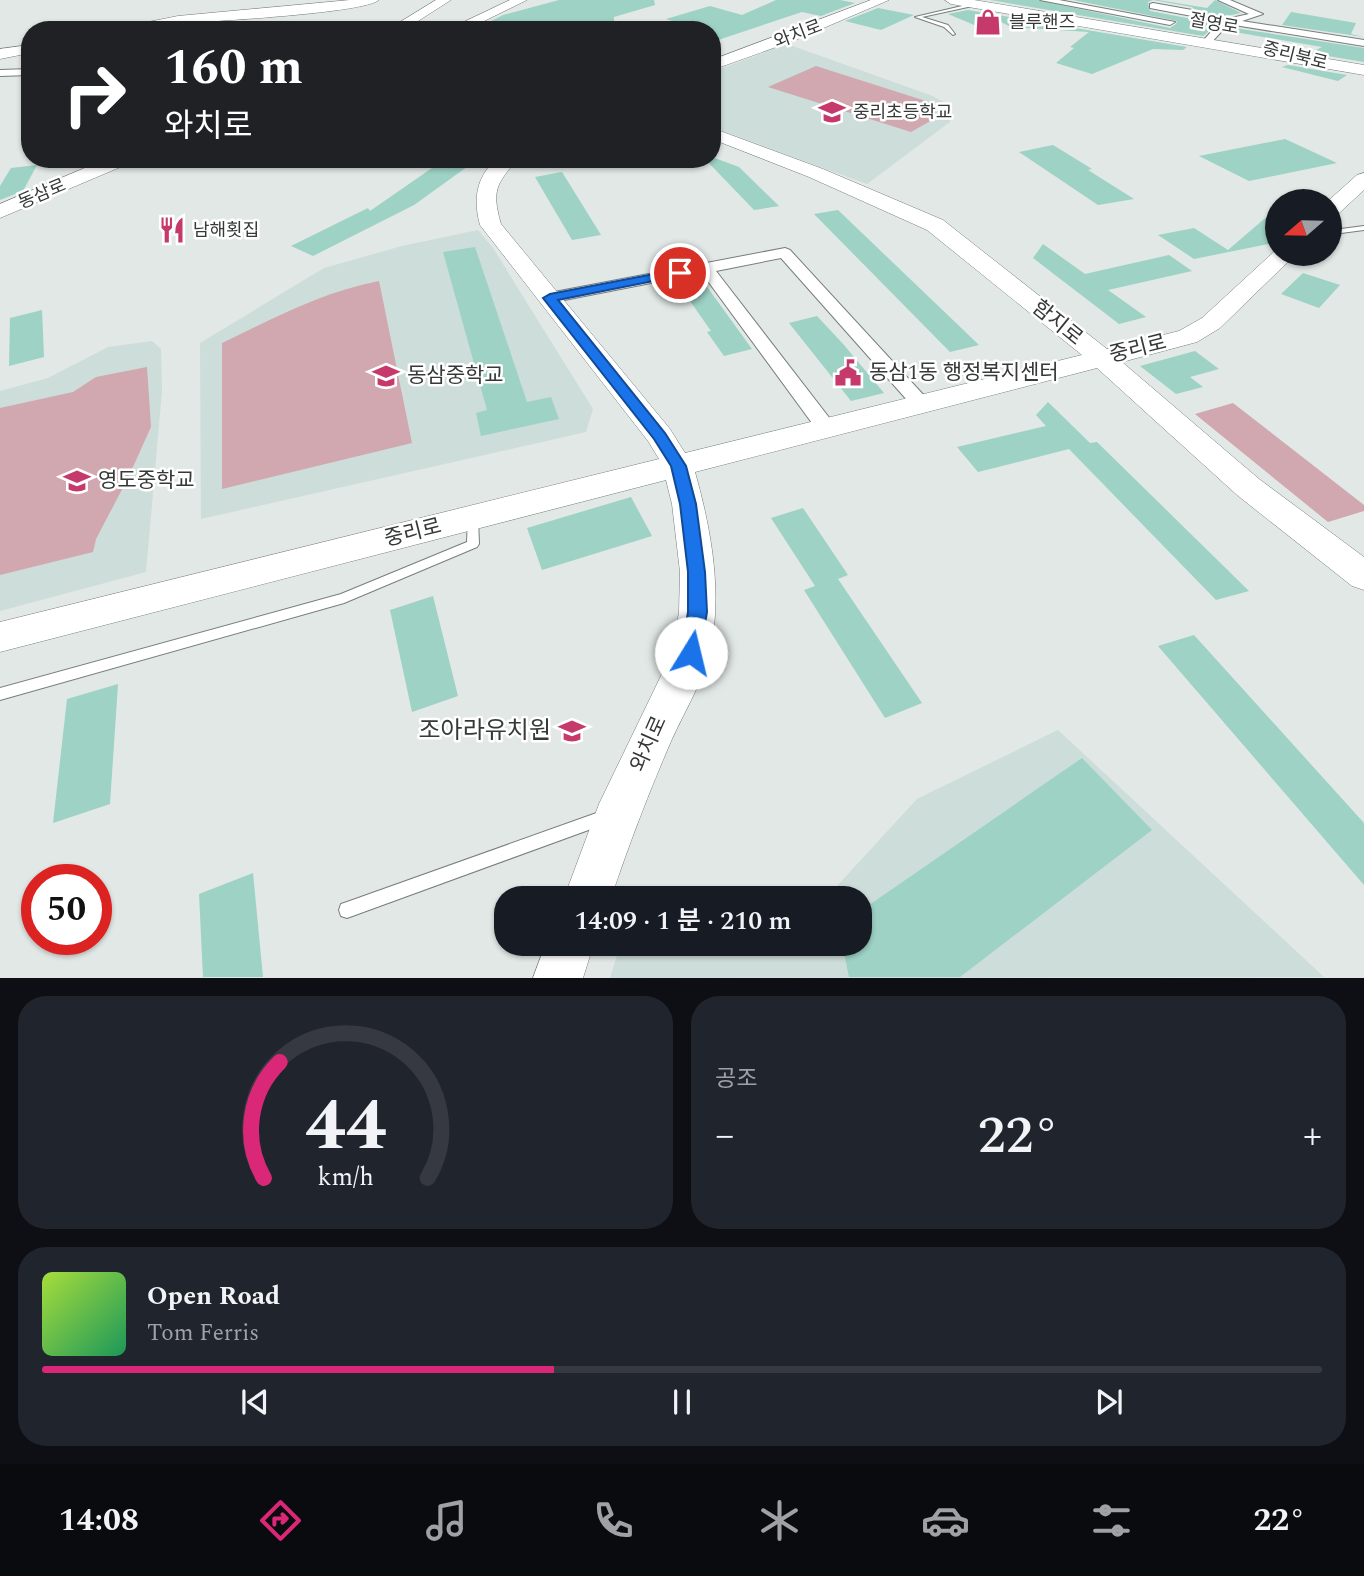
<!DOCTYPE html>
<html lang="ko">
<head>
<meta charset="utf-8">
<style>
  body { margin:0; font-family:Spectral,"Noto Sans KR",serif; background:#20242c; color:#f1f3f6; height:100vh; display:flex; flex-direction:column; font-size:26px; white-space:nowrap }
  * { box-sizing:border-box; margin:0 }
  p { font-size:23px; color:#9ea1a6 }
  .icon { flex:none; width:38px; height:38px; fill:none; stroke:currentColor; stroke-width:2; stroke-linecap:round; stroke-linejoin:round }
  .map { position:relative; height:978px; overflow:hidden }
  .drawer { display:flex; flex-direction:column; gap:18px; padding:18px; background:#0d0f14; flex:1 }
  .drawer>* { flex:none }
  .top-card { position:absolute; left:21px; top:21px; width:700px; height:147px; border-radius:28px; box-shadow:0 2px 5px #0004; background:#202124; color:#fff; overflow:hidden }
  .needle { width:46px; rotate:250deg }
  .controls { position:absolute; left:1265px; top:189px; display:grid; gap:14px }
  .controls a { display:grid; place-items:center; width:77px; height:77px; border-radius:50%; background:#171b24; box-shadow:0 2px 5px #0004; font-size:35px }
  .speed { position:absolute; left:21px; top:864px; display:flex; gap:14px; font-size:35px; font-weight:700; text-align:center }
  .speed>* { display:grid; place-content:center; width:91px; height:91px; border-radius:50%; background:#171b24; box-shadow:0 2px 5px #0004; line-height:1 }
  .speed .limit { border:10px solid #d22; background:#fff; color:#111 }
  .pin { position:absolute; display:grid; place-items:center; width:60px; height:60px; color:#fff; margin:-30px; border:4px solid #fff; border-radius:50%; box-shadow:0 2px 7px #0007 }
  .me { position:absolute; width:77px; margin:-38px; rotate:9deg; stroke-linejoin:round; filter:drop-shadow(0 0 5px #0008) }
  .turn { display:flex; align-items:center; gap:24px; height:147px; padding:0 28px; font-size:32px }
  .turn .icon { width:91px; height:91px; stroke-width:2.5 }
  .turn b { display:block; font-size:49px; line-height:60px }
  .big { font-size:52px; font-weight:600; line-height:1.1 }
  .drawer .card { flex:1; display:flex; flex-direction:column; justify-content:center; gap:10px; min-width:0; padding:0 24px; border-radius:28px; background:#20242c }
  .drawer .dial { align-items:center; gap:0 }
  .dial svg { height:182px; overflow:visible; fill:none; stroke:#363941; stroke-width:7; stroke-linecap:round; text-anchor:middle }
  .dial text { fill:#f1f3f6; stroke:none }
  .song { display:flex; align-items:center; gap:21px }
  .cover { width:84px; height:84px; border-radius:10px; background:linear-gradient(135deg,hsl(80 70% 55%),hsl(150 70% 35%)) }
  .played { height:7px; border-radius:4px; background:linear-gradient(90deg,#db2777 40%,#363941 40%) }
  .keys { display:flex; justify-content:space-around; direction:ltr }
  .heat { display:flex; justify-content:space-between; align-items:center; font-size:38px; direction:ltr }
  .drawer .tiles { flex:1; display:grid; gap:18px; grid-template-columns:1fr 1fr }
  .card:last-child { grid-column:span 2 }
  .trip { position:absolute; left:494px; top:886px; width:378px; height:70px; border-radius:28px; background:#171b24; box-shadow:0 2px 5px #0004; font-weight:600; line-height:70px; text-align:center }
  .menu { display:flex; height:112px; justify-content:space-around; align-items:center; background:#090b0e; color:#9ea1a6 }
  .menu .icon { width:49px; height:49px }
  .menu .current { color:#db2777 }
  .menu b { font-size:32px; color:#f1f3f6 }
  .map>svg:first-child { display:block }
  .built { fill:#cdddd9 }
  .green { fill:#d1a7b0 }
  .building { fill:#9dd2c4; fill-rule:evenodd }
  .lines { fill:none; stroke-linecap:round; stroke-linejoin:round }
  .lane-casing { stroke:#777e7c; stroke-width:2 }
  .street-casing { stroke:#777e7c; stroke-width:2 }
  .secondary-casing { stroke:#777e7c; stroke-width:1 }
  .lane { fill:#fff; fill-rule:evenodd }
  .street { fill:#fff; fill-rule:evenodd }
  .secondary { fill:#fff; fill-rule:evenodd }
  .route { fill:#1a73e8; stroke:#114b97; stroke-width:2 }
  .labels { text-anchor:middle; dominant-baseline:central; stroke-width:5; stroke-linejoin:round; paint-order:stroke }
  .far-poi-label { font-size:18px; fill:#363938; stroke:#fff; text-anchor:start }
  .far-street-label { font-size:18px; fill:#363938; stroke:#fff }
  .street-label { font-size:21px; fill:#363938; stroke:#fff }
  .poi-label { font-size:21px; fill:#363938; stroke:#fff; text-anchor:start }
  .near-poi-label { font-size:24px; fill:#363938; stroke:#fff; text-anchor:end }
</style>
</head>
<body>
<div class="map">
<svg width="1364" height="978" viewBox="0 0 1364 978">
  <rect width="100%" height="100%" fill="#e1e8e6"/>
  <path class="built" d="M787,44L930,95L944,102L950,110V122L867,184L712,127V72Z
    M478,230L493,248L593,409L586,432L201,519L200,343L324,268L402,246Z
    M152,341L161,349L162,391L146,572L0,611V391L48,378L108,347Z
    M1058,730L1324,977L610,978L621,943H750L773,956L784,943H859V898H826L917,799Z"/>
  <path class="green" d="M816,66L932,103L936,111L934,119L911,132L768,87Z
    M379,281L412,443L222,489V343C274,318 322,292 379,281Z
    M147,367L151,427L128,478L96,539L93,552L0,575V408L73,392L96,377Z
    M1233,403L1364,505V511L1328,522L1195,414Z"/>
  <path class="building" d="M559,0H654L655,5L614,17V30H473L503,15Z
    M776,0H840L855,3L821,16L802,12L712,42V30H701L666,19L710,6L742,15Z
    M990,0H1037L1170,28L1176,24L1177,21L1073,0H1158L1207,8L1215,0L1241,13L1212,19L1206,26L1208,32L1203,36ZM1153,0L1192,7L1199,13L1192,19L1150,11L1148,2Z
    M878,8L914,15L881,30L845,21Z
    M968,10L1187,47L1183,50L1153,49L1092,74L1056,63L1074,48L1070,47L1089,32L1011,27L1001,22L979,27L948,14Z
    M1291,12L1356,23L1351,34L1364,37L1282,25Z
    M1228,27L1364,48V62L1310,53L1322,47L1223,30Z
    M1288,65L1347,75L1338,81L1282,67Z
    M1285,139L1337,163L1249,181L1199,156Z
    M1053,145L1092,169L1088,170L1134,199L1098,205L1019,152Z
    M712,157L739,167L779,206L754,210L705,159Z
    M445,159H478L414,205L313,256L291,246L368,208L370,211Z
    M37,165L23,191L0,200V186L11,168Z
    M562,172L601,235L572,240L535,177Z
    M1278,207V242L1194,259L1158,235L1194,228L1228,250Z
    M838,210L979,345L950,352L814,214Z
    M1043,244L1085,274L1169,255L1192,271L1108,290L1146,317L1119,324L1033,258Z
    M475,247L527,402L551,397L559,419L481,436L476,413L487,410L443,252Z
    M1303,273L1340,285L1319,308L1281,294Z
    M686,279L705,284L752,349L724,356L707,332L711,331L676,281Z
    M42,310L44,357L9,366L10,318Z
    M817,316L844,345L884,393L851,401L789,323Z
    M1195,351L1219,369L1190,377L1203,387L1176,394L1140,366Z
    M1048,402L1090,443L1097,442L1249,591L1216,600L1069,449L978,472L957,447L1046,426L1036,415Z
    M631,497L652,536L542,570L527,528Z
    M803,508L848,575L838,579L922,703L885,718L804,590L815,586L771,518Z
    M433,596L458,696L412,712L390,610Z
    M1194,635L1364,823V885L1158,646Z
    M118,684L110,804L53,823L67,699Z
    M1082,758L1152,830L960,977H849L842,943H859V912Z
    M253,873L263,977H203L199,894Z"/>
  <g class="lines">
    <g class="lane-casing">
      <path id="lane" d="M975,3L977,5L922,17L948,25L955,34L953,35L944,27L915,17Z
        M1330,226L1341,229L1364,226V230L1341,233L1330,230Z
        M473,514L477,515L478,518L479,544L477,547L344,603L0,700V688L341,594L467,542L468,518L469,515Z
        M605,810L610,812L612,817L610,822L605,824L347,918L341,916L339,910L341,904L347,902Z"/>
    </g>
    <g class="street-casing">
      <path id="street" d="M1040,0H1059L1175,22L1170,25Z
        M1218,0H1230L1263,14L1242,21L1364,40V46L1228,24L1219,26L1221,32L1209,45H1203L1201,43L1211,32L1208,28L1213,22L1249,14Z
        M1153,3L1192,10L1196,13L1192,16L1150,8V4Z
        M30,69V75L0,76V70Z
        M785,248L790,250L929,401L931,405L929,409H915L781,258L716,271L834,424L837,429L834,434H820L702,273L549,303L541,298L549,293Z"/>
    </g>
    <g class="secondary-casing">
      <path id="secondary" d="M350,0H379C364,13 216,21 186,23C164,25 144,30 121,30L128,26L178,16Z
        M436,0H451L404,30H387Z
        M510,0H527L466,30H447Z
        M871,0H889L793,41L712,70V60Z
        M945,0H974L1364,65V75L951,4Z
        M30,45V53L0,59V49Z
        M712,128L823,169L943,220L1107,349L1179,331L1202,318L1277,249L1278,254H1296L1220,328L1197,342L1122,362L1259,479L1364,557V590L1352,586L1237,495L1097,368L695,472C711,529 723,593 710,651C704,679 684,713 672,739C649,792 629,844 611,898H564L599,804L672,653L679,612L680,572L672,504L666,480L0,652V622L659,459L648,441L480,225C473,199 476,178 496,159H517C497,185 491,189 501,224L670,429L685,453L1082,355L927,230L809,177L712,139Z
        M106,159H132L130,163L0,218V204Z
        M1364,173V190L1337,215L1330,217L1328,201L1357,175Z
        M546,943H594L583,978H533Z"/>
    </g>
    <use href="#lane" class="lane"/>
    <use href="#street" class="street"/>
    <use href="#secondary" class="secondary"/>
  </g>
  <path class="route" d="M680,269L684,270V275L558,300L665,433L686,466L696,504L705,572L707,612L700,653L697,659L691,661L684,659L681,653L688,612V572L680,504L671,466L654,439L543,298L550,294Z"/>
  <defs>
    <g id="shop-bare" transform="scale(2.1)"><path d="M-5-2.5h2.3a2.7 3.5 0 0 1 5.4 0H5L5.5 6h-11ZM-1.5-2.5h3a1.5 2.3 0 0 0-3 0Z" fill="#c63a6b" stroke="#fff" stroke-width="2.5" paint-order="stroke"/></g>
    <g id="school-bare" transform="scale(2.1)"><path d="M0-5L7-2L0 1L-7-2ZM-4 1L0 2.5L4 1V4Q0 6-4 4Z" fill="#c63a6b" stroke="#fff" stroke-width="2.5" paint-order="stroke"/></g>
    <g id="restaurant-bare" transform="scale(2.1)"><path d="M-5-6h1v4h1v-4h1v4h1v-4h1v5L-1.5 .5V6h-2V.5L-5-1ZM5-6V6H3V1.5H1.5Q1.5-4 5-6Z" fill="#c63a6b" stroke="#fff" stroke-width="2.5" paint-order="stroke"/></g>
    <g id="civic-bare" transform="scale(2.1)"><path d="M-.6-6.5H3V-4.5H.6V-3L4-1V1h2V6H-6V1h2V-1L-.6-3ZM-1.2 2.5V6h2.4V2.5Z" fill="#c63a6b" stroke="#fff" stroke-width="2.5" paint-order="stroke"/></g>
  </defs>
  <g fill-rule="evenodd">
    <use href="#shop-bare" x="988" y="22"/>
    <use href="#school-bare" x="832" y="112"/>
    <use href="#restaurant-bare" x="172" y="230"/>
    <use href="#civic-bare" x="848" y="373"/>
    <use href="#school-bare" x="386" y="376"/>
    <use href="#school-bare" x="77" y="481"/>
    <use href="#school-bare" x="572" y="731"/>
  </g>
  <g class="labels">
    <g class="far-poi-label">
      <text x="1009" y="22">블루핸즈</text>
      <text x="853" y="112">중리초등학교</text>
      <text x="193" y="230">남해횟집</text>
    </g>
    <g class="far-street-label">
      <text transform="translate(1214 24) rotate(10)">절영로</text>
      <text transform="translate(798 34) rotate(-21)">와치로</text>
      <text transform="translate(1295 56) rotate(14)">중리북로</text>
      <text transform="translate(42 194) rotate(-23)">동삼로</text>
    </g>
    <g class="street-label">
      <text transform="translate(1057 323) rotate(39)">함지로</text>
      <text transform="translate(1138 349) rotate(-14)">중리로</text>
      <text transform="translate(413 533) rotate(-14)">중리로</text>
      <text transform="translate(649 744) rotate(-66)">와치로</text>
    </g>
    <g class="poi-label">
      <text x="869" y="373">동삼1동 행정복지센터</text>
      <text x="407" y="376">동삼중학교</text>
      <text x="98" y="481">영도중학교</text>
    </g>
    <g class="near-poi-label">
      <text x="551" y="731">조아라유치원</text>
    </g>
  </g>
</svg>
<div class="controls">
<a><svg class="needle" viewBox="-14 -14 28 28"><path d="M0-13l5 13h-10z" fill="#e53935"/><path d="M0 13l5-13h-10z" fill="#9ea1a6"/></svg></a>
</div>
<div class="speed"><div class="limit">50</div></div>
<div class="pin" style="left:680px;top:273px;background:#d93025"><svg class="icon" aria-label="arrive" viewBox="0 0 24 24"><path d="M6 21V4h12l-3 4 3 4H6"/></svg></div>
<svg class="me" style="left:691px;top:653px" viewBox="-20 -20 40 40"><circle r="19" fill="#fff"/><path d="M0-13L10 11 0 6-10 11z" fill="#1a73e8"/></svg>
<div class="trip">14:09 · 1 분 · 210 m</div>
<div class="top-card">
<div class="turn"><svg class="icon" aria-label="right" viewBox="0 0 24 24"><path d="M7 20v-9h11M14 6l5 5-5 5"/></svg><div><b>160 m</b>와치로</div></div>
</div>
</div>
<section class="drawer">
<div class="tiles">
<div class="card dial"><svg viewBox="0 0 100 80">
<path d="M14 69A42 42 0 1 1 86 69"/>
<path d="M14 69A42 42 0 0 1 21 18" stroke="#db2777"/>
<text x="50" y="56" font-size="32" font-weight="700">44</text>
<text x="50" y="72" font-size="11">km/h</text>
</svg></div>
<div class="card"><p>공조</p>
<div class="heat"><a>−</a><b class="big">22°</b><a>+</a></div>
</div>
<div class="card">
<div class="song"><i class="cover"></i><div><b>Open Road</b><p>Tom Ferris</p></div></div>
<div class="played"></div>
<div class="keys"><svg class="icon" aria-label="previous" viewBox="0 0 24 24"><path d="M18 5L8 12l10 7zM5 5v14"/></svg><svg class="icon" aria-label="pause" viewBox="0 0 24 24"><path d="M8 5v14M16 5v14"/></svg><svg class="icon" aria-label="next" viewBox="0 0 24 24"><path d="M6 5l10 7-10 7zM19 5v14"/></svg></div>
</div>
</div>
</section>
<nav class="menu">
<b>14:08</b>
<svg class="icon current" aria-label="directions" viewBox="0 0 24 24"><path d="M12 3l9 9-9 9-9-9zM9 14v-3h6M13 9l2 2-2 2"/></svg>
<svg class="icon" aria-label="music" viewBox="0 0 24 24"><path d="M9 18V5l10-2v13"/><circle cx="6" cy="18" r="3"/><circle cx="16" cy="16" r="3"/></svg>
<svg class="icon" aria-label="phone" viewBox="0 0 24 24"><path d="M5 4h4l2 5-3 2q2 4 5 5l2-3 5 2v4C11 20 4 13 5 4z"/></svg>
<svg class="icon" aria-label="climate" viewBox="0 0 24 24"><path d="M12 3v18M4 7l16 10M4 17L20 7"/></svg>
<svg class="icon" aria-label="car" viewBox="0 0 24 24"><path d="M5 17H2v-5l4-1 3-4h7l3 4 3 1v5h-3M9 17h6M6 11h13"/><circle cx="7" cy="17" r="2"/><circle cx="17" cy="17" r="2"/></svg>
<svg class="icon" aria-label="filters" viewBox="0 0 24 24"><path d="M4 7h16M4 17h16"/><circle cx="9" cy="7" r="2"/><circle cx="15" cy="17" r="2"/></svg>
<b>22°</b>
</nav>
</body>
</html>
